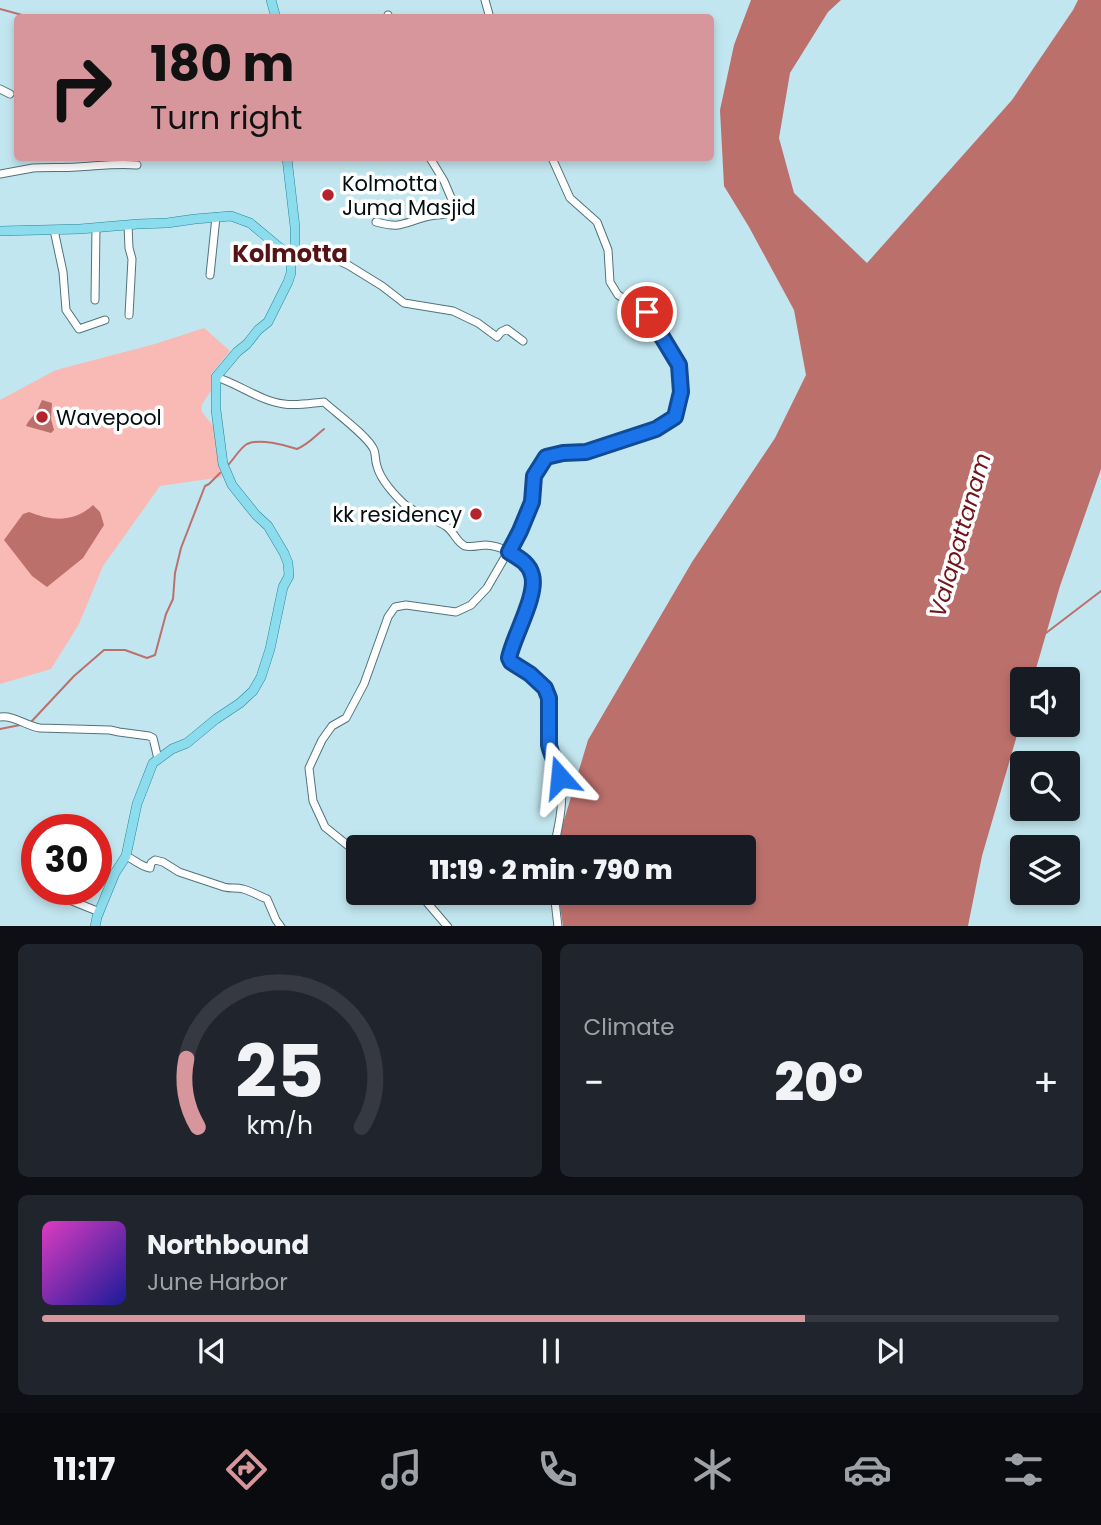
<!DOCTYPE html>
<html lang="en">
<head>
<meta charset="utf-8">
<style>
  body { margin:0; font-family:Poppins,sans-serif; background:#20242c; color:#f1f3f6; height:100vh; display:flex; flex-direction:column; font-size:26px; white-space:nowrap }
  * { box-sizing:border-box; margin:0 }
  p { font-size:23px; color:#9ea1a6 }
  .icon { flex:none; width:38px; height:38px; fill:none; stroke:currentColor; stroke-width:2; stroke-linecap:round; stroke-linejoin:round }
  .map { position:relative; height:926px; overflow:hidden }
  .sheet { display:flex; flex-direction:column; gap:18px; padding:18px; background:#0d0f14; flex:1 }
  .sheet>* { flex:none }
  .guide { position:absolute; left:14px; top:14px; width:700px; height:147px; border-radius:7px; box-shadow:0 4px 10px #0003; background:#d6969c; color:#111; overflow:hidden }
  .controls { position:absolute; left:1010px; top:667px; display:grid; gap:14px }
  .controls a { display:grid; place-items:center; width:70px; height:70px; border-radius:7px; background:#171b24; box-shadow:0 4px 10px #0003; font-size:35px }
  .speed { position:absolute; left:21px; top:814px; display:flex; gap:14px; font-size:35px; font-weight:700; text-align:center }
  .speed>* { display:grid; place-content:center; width:91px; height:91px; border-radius:50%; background:#171b24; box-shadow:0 4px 10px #0003; line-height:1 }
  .speed .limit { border:10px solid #d22; background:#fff; color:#111 }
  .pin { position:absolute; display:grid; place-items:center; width:60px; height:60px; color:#fff; margin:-30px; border:4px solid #fff; border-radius:50%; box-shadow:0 2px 7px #0007 }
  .me { position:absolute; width:77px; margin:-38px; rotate:342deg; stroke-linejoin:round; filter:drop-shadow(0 0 5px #0008) }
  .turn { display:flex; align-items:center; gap:24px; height:147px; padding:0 21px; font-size:32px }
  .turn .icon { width:91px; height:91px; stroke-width:2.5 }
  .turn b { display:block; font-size:49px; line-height:60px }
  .big { font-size:52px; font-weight:800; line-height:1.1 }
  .sheet .widget { flex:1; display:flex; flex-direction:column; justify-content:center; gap:10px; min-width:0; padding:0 24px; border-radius:10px; background:#20242c }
  .sheet .dial { align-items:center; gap:0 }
  .dial svg { height:182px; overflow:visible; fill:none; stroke:#363941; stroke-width:7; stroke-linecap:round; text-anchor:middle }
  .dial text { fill:#f1f3f6; stroke:none }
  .song { display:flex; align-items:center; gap:21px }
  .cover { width:84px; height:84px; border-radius:10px; background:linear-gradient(135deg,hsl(310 70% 55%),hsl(240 70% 35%)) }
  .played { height:7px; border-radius:4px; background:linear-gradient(90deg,#d6969c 75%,#363941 75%) }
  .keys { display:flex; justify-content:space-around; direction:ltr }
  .heat { display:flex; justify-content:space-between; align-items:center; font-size:38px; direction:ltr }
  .sheet .tiles { flex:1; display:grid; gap:18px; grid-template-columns:1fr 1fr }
  .widget:last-child { grid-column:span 2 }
  .trip { position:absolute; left:346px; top:835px; width:410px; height:70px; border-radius:7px; background:#171b24; box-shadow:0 4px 10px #0003; font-weight:800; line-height:70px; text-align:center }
  .menu { display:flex; height:112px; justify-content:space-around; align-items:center; background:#090b0e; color:#9ea1a6 }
  .menu .icon { width:49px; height:49px }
  .menu .current { color:#d6969c }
  .menu b { font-size:32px; color:#f1f3f6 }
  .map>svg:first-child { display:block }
  .green { fill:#f9b9b4 }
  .water { fill:#bc706c }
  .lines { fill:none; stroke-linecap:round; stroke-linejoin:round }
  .stream { stroke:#bc706c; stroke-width:2 }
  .minor-casing { stroke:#51737b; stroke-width:9 }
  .major-casing { stroke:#298598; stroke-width:10 }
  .minor { stroke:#fff; stroke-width:7 }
  .major { stroke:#8bdcec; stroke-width:9 }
  .route-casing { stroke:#114b97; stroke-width:18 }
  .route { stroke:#1a73e8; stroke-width:12 }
  .poi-dot { fill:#b5242d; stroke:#fff; stroke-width:2.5 }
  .labels { text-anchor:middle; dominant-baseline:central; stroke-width:7; stroke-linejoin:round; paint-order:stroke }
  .poi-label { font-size:21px; fill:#030e11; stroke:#fff; text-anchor:start }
  .water-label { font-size:23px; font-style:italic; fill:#72141a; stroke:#fff }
  .quarter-label { font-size:24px; font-weight:bold; fill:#561214; stroke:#fff }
</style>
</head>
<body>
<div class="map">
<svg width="1101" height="927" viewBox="0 0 1101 927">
  <rect width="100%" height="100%" fill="#c2e6ef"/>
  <path class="green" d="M204,328L230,351L211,374L213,387C200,410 194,405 215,427L217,453L222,477L160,486L103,566L79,624L51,669L0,684V400L56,370L155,344Z"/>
  <path class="water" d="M751,0H841L828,12L790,73L779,138L794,193L867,263L1012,100L1073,10L1078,0H1101V469L1060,586L1033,679H1022V718L982,856L968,926H563L558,893L744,892V847H556L588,740L692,562L775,438L806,375L794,310L749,227L724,186L720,110L734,45Z
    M42,400L52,403L51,419L54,430L51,433L26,426L28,422L37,411Z
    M93,505L100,512L104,525L83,558L47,587L32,576L4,540L23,514L29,512C52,521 73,523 93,505Z"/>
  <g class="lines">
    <path class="stream" d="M0,9L33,18
      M228,465C234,459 240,448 247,444C259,438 285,445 297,449C309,444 314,437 324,429
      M1046,633L1101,591
      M31,722L74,676L104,650H125L147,658L155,655L166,614L173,599L175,573L181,548L205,486L209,484L220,473
      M0,729L20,725"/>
    <g class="minor-casing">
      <path id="minor" d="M485,0L490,18
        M388,15V18
        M0,89L10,94
        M0,174C11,172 22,170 33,168C47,167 62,168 77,167C97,166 117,163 137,165
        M376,222C399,228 400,225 422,218C431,215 441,215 451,214L455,207L444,181L430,158
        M128,225L129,248L132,259L129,315
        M54,230L63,272L66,310L79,329L105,320
        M291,255L307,258L313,254L321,253L331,257L348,265L382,286L404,303L453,311L478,323L497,337L501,332L507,329L523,341
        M210,275L216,217
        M95,300L96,228
        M216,377C239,384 260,401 284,404C297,406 312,403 324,402C336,413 369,437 374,450C376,455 375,461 377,466C380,478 392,492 401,501C413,514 433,517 447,527C454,532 457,543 465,546C471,548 480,545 486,545C502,546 524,557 531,571C540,592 514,635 509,658L511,662L530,674L545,689L549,698V745C551,754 557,761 559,771C565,797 560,821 554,847
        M0,717C14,715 26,726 40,728L110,730L119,732L149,736L153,738L158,759
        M359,850L351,848L325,827L313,801L309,768L322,740L332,726L346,718L364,684L388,617L395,607L406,605L456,612L471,605L487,588L520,531L532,501L534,476L546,457L563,453L586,452L656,429L675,417L681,392L679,365L647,312L618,295L610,282L608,250L597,222L570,198L552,158
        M126,856C135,860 140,866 150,868L151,863L155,860L163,862L179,872L224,887C231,889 236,887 243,889C251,891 259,896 267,899L276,920L281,927
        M66,889L74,891L72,901L97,911V917
        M418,892L448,927
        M554,892L558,927"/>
    </g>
    <g class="major-casing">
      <path id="major" d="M271,0L276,18
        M287,158L295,227V251L291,255
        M0,231L80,229L138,224L167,223L195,219L231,216L250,223L285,252L291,255V273L288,282L268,322L258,330L247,344L237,352L216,377V410L223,464L232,485L256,515L268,526L284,553L288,563L289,576L283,587L270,649L261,677L253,691L240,703L216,719L187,743L172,749L153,763L137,804L126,856L115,873L97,917L95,927"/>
    </g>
    <use href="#minor" class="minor"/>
    <use href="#major" class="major"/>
  </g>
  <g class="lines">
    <g class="route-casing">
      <path id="route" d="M560,777C558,765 551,756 549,745V698L545,688L530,674L511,662L509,658C513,637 538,595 532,575C529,563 519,558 509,552L520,531L532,502L534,476L546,457L563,453L586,452L656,429L675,417L681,392L679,365L647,312"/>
    </g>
    <use href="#route" class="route"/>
  </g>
  <g class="poi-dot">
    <circle cx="328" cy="195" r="7"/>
    <circle cx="42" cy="417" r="7"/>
    <circle cx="476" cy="514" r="7"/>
  </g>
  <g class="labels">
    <g class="poi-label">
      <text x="342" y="183">Kolmotta<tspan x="342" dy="24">Juma Masjid</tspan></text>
      <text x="56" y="417">Wavepool</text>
      <text x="462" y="514" text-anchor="end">kk residency</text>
    </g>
    <g class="water-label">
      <text transform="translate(960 535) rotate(-74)">Valapattanam</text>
    </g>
    <g class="quarter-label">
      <text x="290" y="253">Kolmotta</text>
    </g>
  </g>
</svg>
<div class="controls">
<a><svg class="icon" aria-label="sound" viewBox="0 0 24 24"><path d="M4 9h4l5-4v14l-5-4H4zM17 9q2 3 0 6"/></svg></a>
<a><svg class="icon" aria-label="search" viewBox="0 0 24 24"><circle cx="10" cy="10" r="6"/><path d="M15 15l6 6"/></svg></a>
<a><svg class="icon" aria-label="layers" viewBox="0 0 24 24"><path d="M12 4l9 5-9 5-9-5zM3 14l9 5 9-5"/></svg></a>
</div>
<div class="speed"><div class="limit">30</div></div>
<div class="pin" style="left:647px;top:312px;background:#d93025"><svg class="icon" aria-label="arrive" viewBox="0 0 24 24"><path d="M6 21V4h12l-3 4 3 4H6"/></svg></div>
<svg class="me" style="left:560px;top:777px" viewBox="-20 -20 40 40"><path d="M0-17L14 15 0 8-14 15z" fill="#1a73e8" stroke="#fff" stroke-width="4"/></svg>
<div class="trip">11:19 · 2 min · 790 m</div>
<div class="guide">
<div class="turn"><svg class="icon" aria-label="right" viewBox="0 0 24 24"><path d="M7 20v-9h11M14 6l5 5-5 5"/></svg><div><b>180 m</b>Turn right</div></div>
</div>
</div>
<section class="sheet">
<div class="tiles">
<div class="widget dial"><svg viewBox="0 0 100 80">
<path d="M14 69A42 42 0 1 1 86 69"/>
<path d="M14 69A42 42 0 0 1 9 39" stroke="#d6969c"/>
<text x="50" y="56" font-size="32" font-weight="700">25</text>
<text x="50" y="72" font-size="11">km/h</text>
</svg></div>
<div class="widget"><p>Climate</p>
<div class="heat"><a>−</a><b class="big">20°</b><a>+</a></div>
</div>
<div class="widget">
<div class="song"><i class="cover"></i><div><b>Northbound</b><p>June Harbor</p></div></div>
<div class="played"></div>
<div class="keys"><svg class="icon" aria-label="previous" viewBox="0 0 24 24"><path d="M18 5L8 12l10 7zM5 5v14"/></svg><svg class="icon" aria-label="pause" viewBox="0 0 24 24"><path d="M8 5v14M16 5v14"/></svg><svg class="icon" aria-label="next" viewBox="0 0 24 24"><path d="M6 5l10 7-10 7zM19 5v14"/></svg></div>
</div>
</div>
</section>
<nav class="menu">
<b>11:17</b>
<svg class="icon current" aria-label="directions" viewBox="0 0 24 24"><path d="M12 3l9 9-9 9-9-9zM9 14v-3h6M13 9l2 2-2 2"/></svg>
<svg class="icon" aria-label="music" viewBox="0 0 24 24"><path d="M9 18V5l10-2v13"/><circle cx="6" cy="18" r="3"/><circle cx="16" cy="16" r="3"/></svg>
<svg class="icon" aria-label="phone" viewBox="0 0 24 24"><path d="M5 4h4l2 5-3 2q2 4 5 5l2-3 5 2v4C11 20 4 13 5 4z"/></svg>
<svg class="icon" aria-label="climate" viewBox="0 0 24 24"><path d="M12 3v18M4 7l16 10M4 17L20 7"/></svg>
<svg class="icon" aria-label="car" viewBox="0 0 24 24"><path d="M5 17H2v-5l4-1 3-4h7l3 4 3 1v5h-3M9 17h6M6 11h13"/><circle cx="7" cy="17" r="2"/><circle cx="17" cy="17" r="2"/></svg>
<svg class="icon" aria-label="filters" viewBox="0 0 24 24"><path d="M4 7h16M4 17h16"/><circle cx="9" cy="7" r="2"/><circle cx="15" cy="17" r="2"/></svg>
</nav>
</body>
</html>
